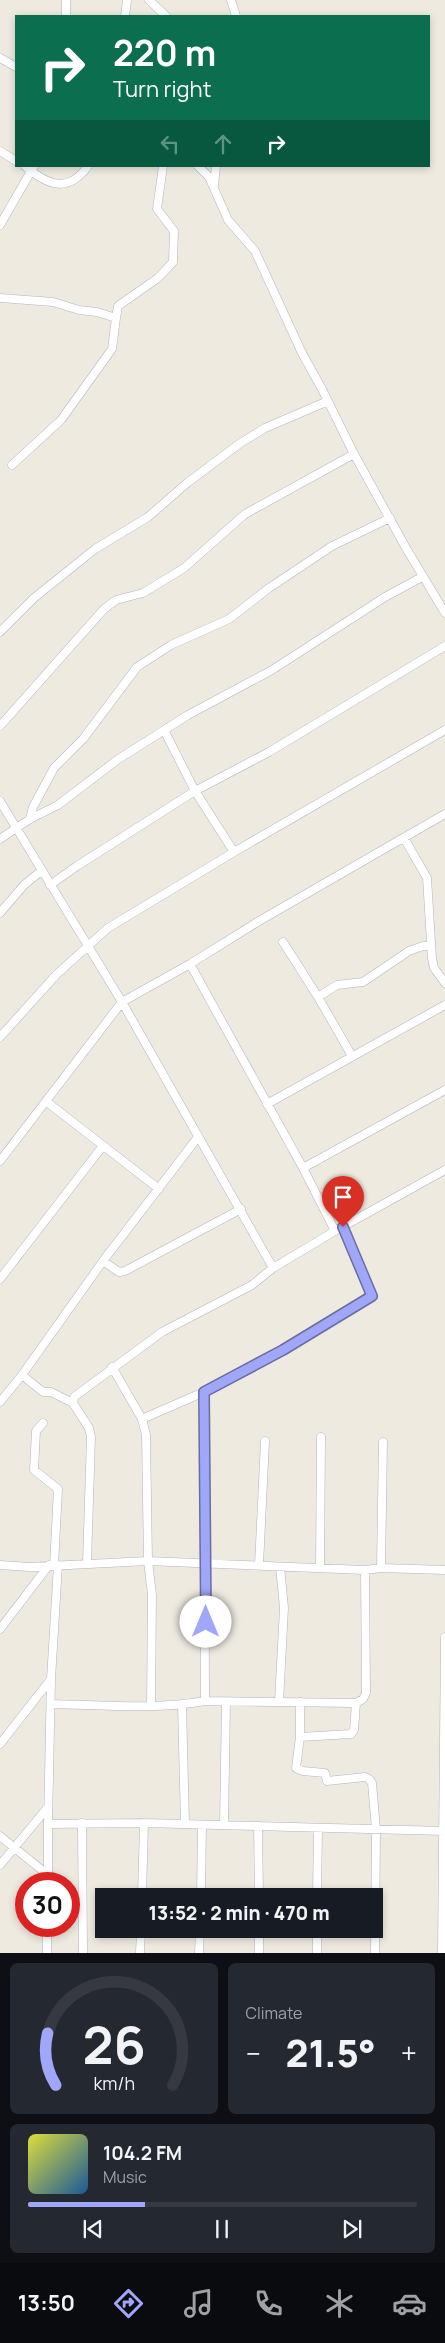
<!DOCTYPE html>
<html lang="en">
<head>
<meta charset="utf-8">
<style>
  body { margin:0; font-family:Manrope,sans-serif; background:#242831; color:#f1f3f6; height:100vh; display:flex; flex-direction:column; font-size:19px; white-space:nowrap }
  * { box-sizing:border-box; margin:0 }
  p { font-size:16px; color:#9ea1a6 }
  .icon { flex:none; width:28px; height:28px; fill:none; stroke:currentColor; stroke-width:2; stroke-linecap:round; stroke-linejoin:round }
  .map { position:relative; height:1953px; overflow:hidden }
  .side { display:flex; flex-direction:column; gap:10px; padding:10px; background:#0d0f14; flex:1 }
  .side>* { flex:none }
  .hud { position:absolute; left:15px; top:15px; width:415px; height:152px; border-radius:0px; box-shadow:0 2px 8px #0003; background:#0b6e4f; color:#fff; overflow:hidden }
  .speed { position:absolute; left:15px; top:1872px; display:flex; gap:10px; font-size:25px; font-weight:700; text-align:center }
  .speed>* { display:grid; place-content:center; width:65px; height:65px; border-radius:50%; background:#171b24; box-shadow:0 2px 8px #0003; line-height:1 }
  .speed .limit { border:8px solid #d22; background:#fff; color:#111 }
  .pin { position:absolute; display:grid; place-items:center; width:42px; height:42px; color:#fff; margin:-51px -21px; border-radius:50% 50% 50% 0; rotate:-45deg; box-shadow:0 0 5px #0007 }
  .pin .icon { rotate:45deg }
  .me { position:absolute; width:55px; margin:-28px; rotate:0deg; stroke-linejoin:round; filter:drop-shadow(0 0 4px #0008) }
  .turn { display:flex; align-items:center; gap:18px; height:105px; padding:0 15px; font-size:22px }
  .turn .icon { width:65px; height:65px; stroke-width:2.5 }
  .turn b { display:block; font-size:35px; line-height:42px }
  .lanes { display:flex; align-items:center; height:48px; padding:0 15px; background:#0003; justify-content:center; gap:25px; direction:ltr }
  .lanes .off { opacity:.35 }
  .big { font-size:38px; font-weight:800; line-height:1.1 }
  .side .widget { flex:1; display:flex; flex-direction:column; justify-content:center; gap:8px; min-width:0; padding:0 18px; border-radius:8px; background:#242831 }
  .side .dial { align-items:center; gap:0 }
  .dial svg { height:130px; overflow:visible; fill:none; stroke:#363941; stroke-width:7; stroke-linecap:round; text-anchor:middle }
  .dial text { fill:#f1f3f6; stroke:none }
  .song { display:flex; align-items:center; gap:15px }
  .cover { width:60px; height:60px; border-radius:8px; background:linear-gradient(135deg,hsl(60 70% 55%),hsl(210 70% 35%)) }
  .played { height:5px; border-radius:2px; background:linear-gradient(90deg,#a0a7f9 30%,#363941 30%) }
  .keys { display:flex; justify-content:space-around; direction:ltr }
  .heat { display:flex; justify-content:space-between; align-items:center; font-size:28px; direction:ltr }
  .side .tiles { flex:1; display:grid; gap:10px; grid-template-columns:1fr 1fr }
  .widget:last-child { grid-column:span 2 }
  .trip { position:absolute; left:95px; top:1888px; width:288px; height:50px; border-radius:0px; background:#171b24; box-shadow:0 2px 8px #0003; font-weight:800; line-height:50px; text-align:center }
  .menu { display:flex; height:80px; justify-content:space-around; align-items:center; background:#090b0e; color:#9ea1a6 }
  .menu .icon { width:35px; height:35px }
  .menu .current { color:#a0a7f9 }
  .menu b { font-size:22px; color:#f1f3f6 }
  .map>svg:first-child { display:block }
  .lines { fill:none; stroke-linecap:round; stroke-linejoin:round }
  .minor-casing { stroke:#b3b4c0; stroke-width:9 }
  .minor { stroke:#fff; stroke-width:8 }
  .route-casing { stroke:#686da2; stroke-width:12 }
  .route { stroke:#a0a7f9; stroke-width:9 }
</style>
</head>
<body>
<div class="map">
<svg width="445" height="1953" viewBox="0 0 445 1953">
  <rect width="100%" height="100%" fill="#eeeae0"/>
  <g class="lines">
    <g class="minor-casing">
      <path id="minor" d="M149,0L166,16
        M231,0L236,16
        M66,16V0
        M125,16L127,0
        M0,58L16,67
        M0,151L16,161
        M25,166C47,185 68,194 88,166
        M198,166L209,177L228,220L255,251L302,353L322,389L354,454L406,548L445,613
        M214,185L216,166
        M0,225L34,166
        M0,298L53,302L79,310L97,312L116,318L112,349L61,420L12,465
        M116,318L118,306L158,278L173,262L174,231L157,209L163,166
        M0,632L34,598L95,549L148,517L187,483L239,444L265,428L328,401
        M0,726L104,609L116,600L143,593L184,568L245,514L354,454
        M164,730L195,791L234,852
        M0,801L122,1002L273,1268
        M30,819L33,807L54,768L83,739L137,667L171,645L229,619L269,588L332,546L390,518
        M404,838L427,878L432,958L434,968L445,983
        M0,839L30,819L58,805L117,760L188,715L272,670L385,597L422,577
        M50,885L77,866L195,791L269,752L445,646
        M0,913L24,885L41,871
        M283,942L318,997L352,1056
        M190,964L303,1168L335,1231
        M318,997L337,985L363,982L409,951L423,946H430
        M0,1037L57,974L108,928L234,852L445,730
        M47,1102L159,1189
        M267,1104L445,1005
        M0,1161L122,1002L190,964L259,921L445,814
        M303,1168L445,1090
        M103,1261L119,1272L125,1271L241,1209
        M0,1279L102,1147
        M112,1367L142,1419
        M22,1375L43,1392H51L73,1403
        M204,1392L205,1701
        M0,1402L22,1375L103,1261L198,1137
        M43,1423L36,1431L34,1470L58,1489L54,1566
        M87,1563L91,1437L89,1428L73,1403L74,1397L162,1332L252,1285L273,1268L335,1231L445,1170
        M0,1565L29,1567L148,1561L365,1570L381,1568L445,1570
        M259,1565L265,1441
        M320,1568L321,1437
        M381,1568L383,1442
        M0,1629L49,1565
        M279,1702L284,1608L280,1567
        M300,1702V1737L296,1768L303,1771L325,1773L327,1781L365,1777L369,1779L372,1783L376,1829L375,1953
        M52,1704C103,1705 155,1710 205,1701L356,1703L363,1699L366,1693L365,1570
        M182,1705L185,1824
        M151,1706L152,1595L148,1561L146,1435L142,1419L204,1392L266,1360L372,1296L343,1227
        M300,1737L351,1734L354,1730L356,1703
        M0,1744L51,1679
        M82,1823L83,1953
        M48,1824L51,1679L58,1565
        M224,1825L226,1702
        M258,1826L259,1896
        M0,1836L48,1875
        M0,1865L48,1807
        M48,1884V1824L144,1823L445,1831
        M142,1896L144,1823
        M201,1896L202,1825
        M317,1896L318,1828
        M259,1929V1953
        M47,1953V1926
        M140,1953L141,1929
        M199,1953L200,1929
        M317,1953V1929
        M442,1953L445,1637"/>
    </g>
    <use href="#minor" class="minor"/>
  </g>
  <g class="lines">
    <g class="route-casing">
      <path id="route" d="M206,1622L204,1392L283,1350L372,1296L343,1227"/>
    </g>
    <use href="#route" class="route"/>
  </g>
</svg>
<div class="speed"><div class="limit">30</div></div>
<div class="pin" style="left:343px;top:1227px;background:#d93025"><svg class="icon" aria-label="arrive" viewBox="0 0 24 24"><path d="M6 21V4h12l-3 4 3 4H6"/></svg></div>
<svg class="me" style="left:206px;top:1622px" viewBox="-20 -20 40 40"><circle r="19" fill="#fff"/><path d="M0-13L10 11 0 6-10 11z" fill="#a0a7f9"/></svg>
<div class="trip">13:52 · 2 min · 470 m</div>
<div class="hud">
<div class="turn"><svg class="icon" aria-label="right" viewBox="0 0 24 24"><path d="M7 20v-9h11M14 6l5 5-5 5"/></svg><div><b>220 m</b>Turn right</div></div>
<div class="lanes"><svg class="icon off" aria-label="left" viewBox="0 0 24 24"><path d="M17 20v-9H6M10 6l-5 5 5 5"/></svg><svg class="icon off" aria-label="ahead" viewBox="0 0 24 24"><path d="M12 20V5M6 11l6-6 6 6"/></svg><svg class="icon" aria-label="right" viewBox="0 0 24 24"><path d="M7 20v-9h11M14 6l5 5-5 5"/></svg></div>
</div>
</div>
<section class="side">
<div class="tiles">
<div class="widget dial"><svg viewBox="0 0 100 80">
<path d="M14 69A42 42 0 1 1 86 69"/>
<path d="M14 69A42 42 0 0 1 9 37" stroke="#a0a7f9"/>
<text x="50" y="56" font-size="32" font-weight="700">26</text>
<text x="50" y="72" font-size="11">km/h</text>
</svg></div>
<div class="widget"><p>Climate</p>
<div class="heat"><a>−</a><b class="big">21.5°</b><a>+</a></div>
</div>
<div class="widget">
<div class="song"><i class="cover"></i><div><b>104.2 FM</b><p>Music</p></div></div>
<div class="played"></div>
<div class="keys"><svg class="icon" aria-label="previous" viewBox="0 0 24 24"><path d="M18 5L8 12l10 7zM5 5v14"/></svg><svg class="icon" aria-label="pause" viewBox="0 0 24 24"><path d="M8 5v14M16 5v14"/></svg><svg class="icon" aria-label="next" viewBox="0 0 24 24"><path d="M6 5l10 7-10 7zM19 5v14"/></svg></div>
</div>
</div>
</section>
<nav class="menu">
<b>13:50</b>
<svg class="icon current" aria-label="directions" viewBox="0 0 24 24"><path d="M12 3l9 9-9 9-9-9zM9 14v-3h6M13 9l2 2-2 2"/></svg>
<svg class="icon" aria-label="music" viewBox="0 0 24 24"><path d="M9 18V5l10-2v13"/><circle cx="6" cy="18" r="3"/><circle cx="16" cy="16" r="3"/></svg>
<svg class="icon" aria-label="phone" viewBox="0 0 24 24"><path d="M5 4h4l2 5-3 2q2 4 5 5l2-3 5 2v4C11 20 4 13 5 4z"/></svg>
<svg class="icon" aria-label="climate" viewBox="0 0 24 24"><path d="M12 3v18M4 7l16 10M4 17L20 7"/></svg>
<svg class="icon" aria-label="car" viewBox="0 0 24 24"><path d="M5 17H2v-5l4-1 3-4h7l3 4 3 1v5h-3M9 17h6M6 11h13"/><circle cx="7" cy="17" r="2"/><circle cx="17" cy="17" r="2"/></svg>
</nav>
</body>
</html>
